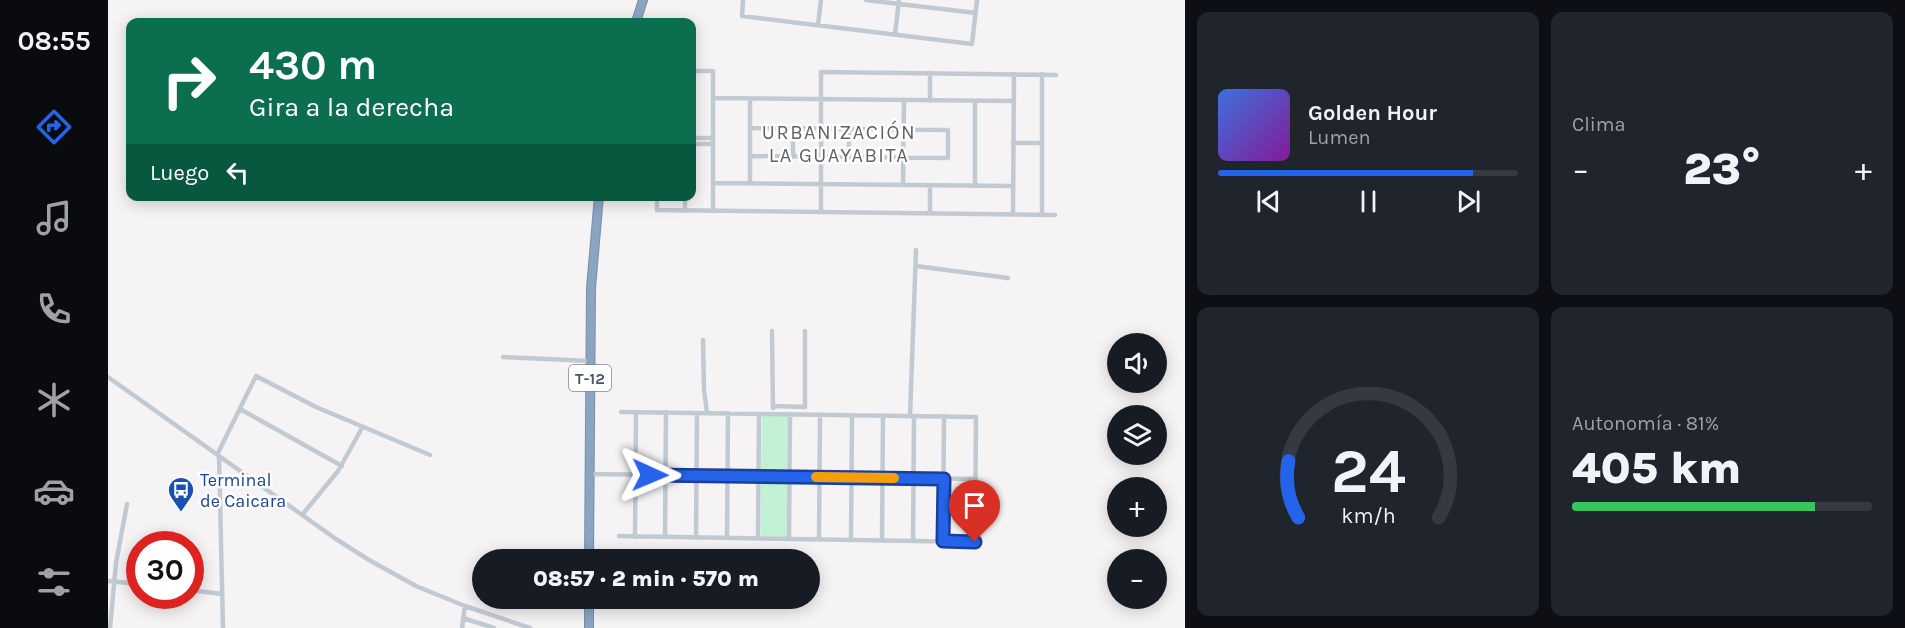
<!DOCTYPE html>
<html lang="es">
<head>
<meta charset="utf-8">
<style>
  body { margin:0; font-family:Karla,sans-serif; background:#20242c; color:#f1f3f6; height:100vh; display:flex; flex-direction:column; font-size:22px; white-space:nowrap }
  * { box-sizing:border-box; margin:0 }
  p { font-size:20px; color:#9ea1a6 }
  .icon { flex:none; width:33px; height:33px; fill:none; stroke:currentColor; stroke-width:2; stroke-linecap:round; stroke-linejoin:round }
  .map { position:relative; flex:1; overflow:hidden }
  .details { display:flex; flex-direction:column; gap:12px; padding:12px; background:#0d0f14; width:720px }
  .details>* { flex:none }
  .top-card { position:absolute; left:18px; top:18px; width:570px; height:183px; border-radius:12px; box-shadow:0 3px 15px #0003; background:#0b6e4f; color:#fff; overflow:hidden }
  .fabs { position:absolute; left:999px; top:333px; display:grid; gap:12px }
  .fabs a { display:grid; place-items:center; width:60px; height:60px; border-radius:50%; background:#171b24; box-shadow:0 3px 15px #0003; font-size:30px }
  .speed { position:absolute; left:18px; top:531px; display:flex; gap:12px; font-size:30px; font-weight:700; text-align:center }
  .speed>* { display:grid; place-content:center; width:78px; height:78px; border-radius:50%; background:#171b24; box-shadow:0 3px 15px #0003; line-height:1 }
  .speed .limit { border:9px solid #d22; background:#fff; color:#111 }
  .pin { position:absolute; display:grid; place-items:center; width:51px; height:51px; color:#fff; margin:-62px -26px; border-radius:50% 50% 50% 0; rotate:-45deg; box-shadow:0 0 6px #0007 }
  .pin .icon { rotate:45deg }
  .me { position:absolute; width:66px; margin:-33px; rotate:91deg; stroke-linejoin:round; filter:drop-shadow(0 0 4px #0008) }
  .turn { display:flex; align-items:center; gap:21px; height:126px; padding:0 24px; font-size:27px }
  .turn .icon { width:78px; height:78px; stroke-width:2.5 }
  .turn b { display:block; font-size:42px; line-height:51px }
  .then { display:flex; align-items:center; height:57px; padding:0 24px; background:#0003; gap:12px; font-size:22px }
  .big { font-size:45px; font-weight:800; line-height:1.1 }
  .details .tile { flex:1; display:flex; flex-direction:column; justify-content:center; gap:9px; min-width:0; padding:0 21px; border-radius:12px; background:#20242c }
  .details .dial { align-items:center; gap:0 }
  .dial svg { height:156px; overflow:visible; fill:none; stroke:#363941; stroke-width:7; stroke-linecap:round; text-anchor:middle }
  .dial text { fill:#f1f3f6; stroke:none }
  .song { display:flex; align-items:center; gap:18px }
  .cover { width:72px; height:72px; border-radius:9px; background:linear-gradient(135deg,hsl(220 70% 55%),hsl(290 70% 35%)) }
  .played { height:6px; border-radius:3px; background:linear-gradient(90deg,#2563eb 85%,#363941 85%) }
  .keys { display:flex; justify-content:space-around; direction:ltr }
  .heat { display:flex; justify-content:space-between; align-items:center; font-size:33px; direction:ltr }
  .charge { height:9px; border-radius:4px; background:linear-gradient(90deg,#34c759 81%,#363941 0) }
  .details .tiles { flex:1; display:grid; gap:12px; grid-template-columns:repeat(2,1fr) }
  .trip { position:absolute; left:364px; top:549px; width:348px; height:60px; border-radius:30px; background:#171b24; box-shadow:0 3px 15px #0003; font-weight:800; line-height:60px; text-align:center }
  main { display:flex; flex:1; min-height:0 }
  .dock { display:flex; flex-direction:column; width:108px; justify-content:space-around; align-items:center; background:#090b0e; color:#9ea1a6 }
  .dock .icon { width:42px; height:42px }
  .dock .active { color:#2563eb }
  .dock b { font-size:27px; color:#f1f3f6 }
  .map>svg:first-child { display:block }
  .green { fill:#c3f1d5 }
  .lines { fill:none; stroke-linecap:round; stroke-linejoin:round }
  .highway-casing { stroke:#7690ad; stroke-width:10 }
  .street { stroke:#c1cad2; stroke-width:4.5 }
  .highway { stroke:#8ba5c1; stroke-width:8 }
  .route-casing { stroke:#184099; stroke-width:15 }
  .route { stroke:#2563eb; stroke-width:10 }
  .slow { stroke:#f59e0b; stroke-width:10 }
  .labels { text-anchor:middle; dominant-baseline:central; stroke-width:5; stroke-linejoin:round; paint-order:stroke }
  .shield { fill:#fff; stroke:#808990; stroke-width:1.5 }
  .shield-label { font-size:16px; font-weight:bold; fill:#4a5661 }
  .transit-label { font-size:18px; fill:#164399; stroke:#fff; text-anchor:start }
  .neighbourhood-label { font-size:20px; letter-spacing:1.5px; fill:#5f6368; stroke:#fff }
</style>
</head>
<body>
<main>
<nav class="dock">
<b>08:55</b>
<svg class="icon active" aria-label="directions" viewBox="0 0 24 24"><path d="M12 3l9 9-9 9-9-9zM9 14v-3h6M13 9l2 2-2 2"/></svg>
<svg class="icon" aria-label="music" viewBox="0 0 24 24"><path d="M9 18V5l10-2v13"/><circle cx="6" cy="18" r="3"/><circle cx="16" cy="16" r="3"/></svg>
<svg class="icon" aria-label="phone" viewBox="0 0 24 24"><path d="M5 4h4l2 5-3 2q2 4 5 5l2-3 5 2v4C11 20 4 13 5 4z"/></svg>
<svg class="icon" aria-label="climate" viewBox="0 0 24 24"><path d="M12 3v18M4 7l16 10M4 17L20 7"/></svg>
<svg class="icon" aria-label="car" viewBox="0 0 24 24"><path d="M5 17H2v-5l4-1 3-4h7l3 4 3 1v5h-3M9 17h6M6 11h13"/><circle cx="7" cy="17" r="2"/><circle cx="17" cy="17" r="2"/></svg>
<svg class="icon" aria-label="filters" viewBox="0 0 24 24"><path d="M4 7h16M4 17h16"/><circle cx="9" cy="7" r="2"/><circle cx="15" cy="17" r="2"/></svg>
</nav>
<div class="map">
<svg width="1077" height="628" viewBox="0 0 1077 628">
  <rect width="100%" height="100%" fill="#f5f3f3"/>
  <path class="green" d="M654,416H680L679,474H653Z
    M653,479H679V537L653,536Z"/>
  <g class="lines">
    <g class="highway-casing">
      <path id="highway" d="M528,22L535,0
        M481,560L483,288L491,196
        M481,628V598"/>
    </g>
    <path class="street" d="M635,0L634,16L864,44L869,0
      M758,0L868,13
      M710,25L713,0
      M787,34L791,0
      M584,71H605V211
      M605,98L906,101
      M822,101V73
      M584,138H605
      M905,143H934
      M584,144H605
      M642,156L840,158V130L642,128
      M685,157V128
      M741,157V129
      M605,183L905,186
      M642,183V99
      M795,185L796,100
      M867,186V101
      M549,196V210L947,215
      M577,211V196
      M713,212V72L948,75
      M822,213V185
      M905,214L906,74
      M934,214V74
      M808,266L900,278
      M664,331L665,408
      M595,340L596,389L599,413
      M395,357L482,361
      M0,377L228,539L261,560L308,586L357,606L422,628
      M665,406L697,407V331
      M132,409L234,466
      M802,416L808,250
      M109,455L148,376L208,407L322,455
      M111,456L115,628
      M482,474L868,479
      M194,515L230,471L254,428
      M511,536L867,542L868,417L513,412
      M527,537L528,412
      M557,537L558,412
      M588,538L589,413
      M619,538L620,413
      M650,538L651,414
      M681,539L682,414
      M711,539L712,415
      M743,540L744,415
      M774,540L775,416
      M805,541L806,416
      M835,541L836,416
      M0,581L32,584
      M82,590L114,594
      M355,618L386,628
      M2,628L8,563L19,504
      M354,628L357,606"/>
    <use href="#highway" class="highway"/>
  </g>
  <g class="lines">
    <g class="route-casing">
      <path id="route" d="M542,475L836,479L835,541L867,542"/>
    </g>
    <use href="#route" class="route"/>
    <path class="slow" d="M708,477L786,478"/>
  </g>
  <defs>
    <g id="bus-pin" transform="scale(1.35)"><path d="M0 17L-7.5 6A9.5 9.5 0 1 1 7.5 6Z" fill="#1a4fb4" stroke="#fff"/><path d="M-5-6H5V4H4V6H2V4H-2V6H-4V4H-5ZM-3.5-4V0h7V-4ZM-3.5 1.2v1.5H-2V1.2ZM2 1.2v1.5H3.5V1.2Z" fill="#fff"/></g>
  </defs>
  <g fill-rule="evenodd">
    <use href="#bus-pin" x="73" y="490"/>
  </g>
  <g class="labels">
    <rect class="shield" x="461" y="365" width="42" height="26" rx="4.5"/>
    <g class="shield-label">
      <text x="482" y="378">T-12</text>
    </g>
    <g class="transit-label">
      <text x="92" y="480">Terminal<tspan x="92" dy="21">de Caicara</tspan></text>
    </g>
    <g class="neighbourhood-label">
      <text x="731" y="132">URBANIZACIÓN<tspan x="731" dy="23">LA GUAYABITA</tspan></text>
    </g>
  </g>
</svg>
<div class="fabs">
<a><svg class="icon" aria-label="sound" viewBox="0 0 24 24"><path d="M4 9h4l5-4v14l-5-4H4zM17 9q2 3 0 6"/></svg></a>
<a><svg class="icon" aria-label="layers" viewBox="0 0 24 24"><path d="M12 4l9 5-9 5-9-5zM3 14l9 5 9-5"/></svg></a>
<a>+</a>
<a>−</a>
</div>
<div class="speed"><div class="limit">30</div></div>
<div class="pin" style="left:867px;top:542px;background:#d93025"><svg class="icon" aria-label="arrive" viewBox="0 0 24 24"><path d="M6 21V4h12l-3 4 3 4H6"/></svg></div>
<svg class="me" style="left:542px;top:475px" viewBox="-20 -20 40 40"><path d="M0-17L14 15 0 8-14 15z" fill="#2563eb" stroke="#fff" stroke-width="4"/></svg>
<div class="trip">08:57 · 2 min · 570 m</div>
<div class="top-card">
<div class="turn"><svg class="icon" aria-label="right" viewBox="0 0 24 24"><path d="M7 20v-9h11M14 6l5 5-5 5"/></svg><div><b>430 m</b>Gira a la derecha</div></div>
<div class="then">Luego<svg class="icon" aria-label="left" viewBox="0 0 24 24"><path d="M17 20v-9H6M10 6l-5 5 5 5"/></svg></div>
</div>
</div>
<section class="details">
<div class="tiles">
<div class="tile">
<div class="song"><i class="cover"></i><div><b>Golden Hour</b><p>Lumen</p></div></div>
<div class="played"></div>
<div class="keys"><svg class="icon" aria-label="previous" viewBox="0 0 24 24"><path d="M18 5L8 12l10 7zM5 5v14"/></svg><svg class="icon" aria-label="pause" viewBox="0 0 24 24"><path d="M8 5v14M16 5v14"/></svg><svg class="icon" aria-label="next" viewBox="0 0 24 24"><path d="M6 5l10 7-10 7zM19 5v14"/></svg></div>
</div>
<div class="tile"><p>Clima</p>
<div class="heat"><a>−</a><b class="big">23°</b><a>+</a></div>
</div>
<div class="tile dial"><svg viewBox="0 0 100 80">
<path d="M14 69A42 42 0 1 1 86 69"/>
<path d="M14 69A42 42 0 0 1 9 40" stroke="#2563eb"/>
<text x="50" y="56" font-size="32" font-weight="700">24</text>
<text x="50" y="72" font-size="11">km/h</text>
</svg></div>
<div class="tile"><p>Autonomía · 81%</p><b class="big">405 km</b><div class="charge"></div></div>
</div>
</section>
</main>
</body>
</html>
